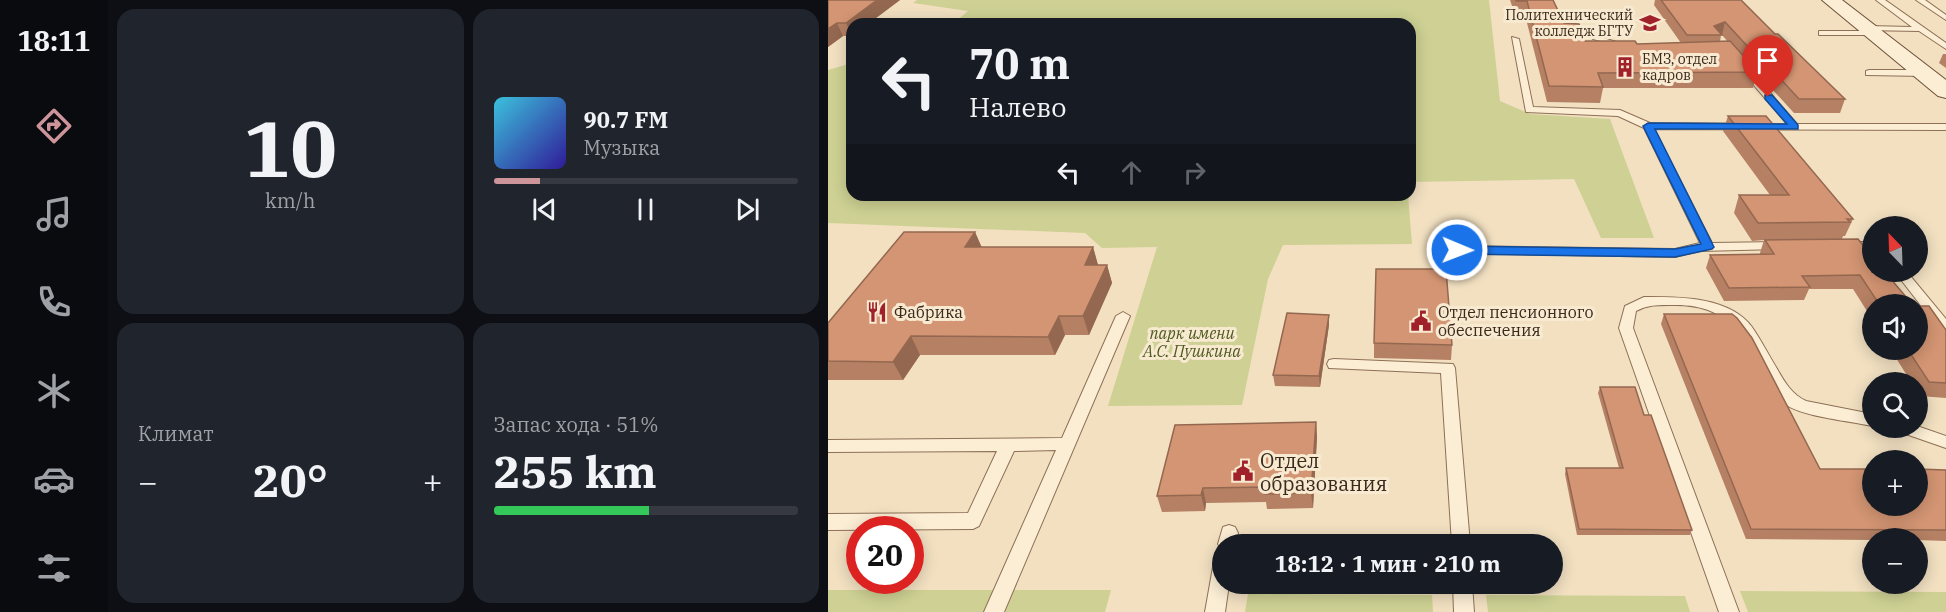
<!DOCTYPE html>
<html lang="ru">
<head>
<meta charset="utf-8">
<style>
  body { margin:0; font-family:"IBM Plex Serif",serif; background:#20242c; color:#f1f3f6; height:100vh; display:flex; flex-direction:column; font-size:22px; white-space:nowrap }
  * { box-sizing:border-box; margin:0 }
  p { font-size:20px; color:#9ea1a6 }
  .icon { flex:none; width:33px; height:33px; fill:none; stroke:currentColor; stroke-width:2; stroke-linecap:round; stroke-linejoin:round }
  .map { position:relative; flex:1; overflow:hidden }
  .panel { display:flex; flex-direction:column; gap:9px; padding:9px; background:#0d0f14; width:720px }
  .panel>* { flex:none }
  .banner { position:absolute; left:18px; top:18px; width:570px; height:183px; border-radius:18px; box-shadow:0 3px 15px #0003; background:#171b24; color:#f1f3f6; overflow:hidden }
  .needle { width:39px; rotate:337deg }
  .buttons { position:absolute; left:1034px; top:216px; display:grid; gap:12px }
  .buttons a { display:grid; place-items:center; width:66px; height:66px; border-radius:50%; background:#171b24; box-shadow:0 3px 15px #0003; font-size:30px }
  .speed { position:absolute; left:18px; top:516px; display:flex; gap:12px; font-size:30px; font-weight:700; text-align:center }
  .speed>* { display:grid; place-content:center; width:78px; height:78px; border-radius:50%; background:#171b24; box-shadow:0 3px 15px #0003; line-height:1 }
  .speed .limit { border:9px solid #d22; background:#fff; color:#111 }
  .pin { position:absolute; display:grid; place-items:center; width:51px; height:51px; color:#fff; margin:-62px -26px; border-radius:50% 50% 50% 0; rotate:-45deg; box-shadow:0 0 6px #0007 }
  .pin .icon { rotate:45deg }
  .me { position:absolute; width:66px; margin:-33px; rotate:91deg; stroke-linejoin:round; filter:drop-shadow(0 0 4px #0008) }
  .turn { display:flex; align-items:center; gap:21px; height:126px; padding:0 24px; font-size:27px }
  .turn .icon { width:78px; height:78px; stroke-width:2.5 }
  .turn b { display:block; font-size:42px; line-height:51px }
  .lanes { display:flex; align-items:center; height:57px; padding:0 24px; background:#0003; justify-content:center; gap:30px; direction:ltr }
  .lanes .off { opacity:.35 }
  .big { font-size:45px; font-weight:800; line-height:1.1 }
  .panel .widget { flex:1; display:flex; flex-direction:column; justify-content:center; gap:9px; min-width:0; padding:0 21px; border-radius:18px; background:#20242c }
  .panel .dial { align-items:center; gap:0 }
  .dial b { font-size:78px; line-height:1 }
  .song { display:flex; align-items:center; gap:18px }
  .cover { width:72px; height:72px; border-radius:9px; background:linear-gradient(135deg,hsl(190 70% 55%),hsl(250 70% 35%)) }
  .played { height:6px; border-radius:3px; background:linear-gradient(90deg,#cd949a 15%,#363941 15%) }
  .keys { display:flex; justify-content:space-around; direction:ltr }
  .heat { display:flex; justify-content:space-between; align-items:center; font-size:33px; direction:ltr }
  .charge { height:9px; border-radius:4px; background:linear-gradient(90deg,#34c759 51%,#363941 0) }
  .panel .tiles { flex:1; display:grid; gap:9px; grid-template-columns:repeat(2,1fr) }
  .trip { position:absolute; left:384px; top:534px; width:351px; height:60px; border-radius:30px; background:#171b24; box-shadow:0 3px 15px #0003; font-weight:800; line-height:60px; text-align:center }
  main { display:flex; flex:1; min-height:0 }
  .tab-bar { display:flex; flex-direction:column; width:108px; justify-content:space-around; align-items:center; background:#090b0e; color:#9ea1a6 }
  .tab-bar .icon { width:42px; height:42px }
  .tab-bar .active { color:#cd949a }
  .tab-bar b { font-size:27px; color:#f1f3f6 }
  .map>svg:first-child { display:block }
  .green { fill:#ced193 }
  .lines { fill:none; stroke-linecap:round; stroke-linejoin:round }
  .service-casing { stroke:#8d7056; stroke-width:2 }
  .secondary-casing { stroke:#6f513a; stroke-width:2 }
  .service { fill:#fceed5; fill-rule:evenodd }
  .secondary { fill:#fceed5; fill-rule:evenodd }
  .wall { fill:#b58063; fill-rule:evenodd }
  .shaded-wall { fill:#946850 }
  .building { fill:#d39573; stroke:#946850; stroke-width:1.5 }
  .route { fill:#1a73e8; stroke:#114b97; stroke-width:1.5 }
  .labels { text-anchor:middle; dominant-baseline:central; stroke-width:6; stroke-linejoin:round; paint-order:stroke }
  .far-poi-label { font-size:14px; fill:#3b291c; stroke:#f8ead1; text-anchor:end }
  .poi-label { font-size:16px; fill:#3b291c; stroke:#f8ead1; text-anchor:start }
  .park-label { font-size:16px; font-style:italic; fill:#4f5a21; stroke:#f8ead1 }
  .near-poi-label { font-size:20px; fill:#3b291c; stroke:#f8ead1; text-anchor:start }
</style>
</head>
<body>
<main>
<nav class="tab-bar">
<b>18:11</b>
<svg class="icon active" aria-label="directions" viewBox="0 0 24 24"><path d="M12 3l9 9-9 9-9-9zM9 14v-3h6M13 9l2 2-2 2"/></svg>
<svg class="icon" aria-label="music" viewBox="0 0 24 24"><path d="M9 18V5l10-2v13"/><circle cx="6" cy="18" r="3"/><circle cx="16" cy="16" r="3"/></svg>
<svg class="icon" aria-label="phone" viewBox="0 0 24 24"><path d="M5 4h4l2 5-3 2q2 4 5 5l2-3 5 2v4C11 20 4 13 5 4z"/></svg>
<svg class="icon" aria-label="climate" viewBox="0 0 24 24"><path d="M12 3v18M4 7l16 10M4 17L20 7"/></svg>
<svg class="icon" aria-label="car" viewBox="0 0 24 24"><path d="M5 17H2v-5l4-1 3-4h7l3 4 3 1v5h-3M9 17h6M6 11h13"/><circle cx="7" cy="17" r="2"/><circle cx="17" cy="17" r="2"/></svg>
<svg class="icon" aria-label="filters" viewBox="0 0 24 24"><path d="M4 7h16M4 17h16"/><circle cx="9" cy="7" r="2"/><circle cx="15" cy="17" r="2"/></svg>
</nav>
<section class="panel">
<div class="tiles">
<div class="widget dial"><b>10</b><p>km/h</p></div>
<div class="widget">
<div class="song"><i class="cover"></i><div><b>90.7 FM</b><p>Музыка</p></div></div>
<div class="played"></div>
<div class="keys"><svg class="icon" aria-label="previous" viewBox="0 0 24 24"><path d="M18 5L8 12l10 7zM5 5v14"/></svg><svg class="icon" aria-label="pause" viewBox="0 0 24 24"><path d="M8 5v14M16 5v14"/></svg><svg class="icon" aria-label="next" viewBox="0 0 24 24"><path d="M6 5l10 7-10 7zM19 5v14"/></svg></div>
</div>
<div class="widget"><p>Климат</p>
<div class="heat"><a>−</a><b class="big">20°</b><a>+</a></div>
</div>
<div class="widget"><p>Запас хода · 51%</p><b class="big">255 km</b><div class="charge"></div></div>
</div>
</section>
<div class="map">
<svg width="1118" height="612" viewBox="0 0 1118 612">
  <rect width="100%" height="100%" fill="#f2e0c1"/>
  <path class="green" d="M89,0H661L672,101L702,114L782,119L826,238H773L746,179L582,182V24H125L140,11L85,3Z
    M24,63V195H580L584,244L455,245L440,279L414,405L280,406L329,247L274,248L257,233L0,223V70Z
    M0,590H283L277,612H0Z
    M912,591L1118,592V612H920Z
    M420,594L604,595L605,612H417Z
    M658,595L857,596L862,612H660Z"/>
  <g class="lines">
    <g class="service-casing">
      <path id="service" d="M1048,0H1057L1118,43V49L1091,31L1036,30V26H1039L1084,27Z
        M1088,0H1097L1118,15V20Z
        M994,31H1045L1049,33L1045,35H991V31Z
        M765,35L802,46L798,48L765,39Z
        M684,37L691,39L705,107L792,110L822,123L959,124L912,69V65H918L969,124H1118V130L826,129L884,243L953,242L959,246L957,249L872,251L847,257L625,253L623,250L625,247L629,246L847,249L872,243L816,128L790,116L698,112Z
        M1041,70H1097L1101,73L1097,76L1038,75V71Z
        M1017,242H1044V250L1013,249L1011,246Z
        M1067,272H1079L1118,319V330L1111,329Z
        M816,297C850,297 901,296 924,327C933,340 940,354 948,367C956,381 963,394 978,401L1044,414V426C1022,421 978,417 960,406C951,400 946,389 941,380C917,339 903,305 848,305C833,305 821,304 808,311L805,328L911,612H891L791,328L797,306Z
        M295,312L302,316L176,612H156L228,450L186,451L151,526L145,529L0,530V514L140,513L169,451L0,452V440L234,438L288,316Z
        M506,359L625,364L627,368L642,544H624L613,373L501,368L499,364L501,360Z
        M1089,426L1118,436V448L1072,432L1070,428H1089Z
        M401,525L407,527L410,533L408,544H394V550L390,544L395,527Z
        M394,558V584H401L397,612H377L385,567L387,561Z
        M625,584H644L646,612H626Z"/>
    </g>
    <g class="secondary-casing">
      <path id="secondary" d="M994,0H1014L1118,80V98L1110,96Z"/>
    </g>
    <use href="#service" class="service"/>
    <use href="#secondary" class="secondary"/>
  </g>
  <path class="wall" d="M0,0H72L40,24H24V36H15L0,47Z
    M682,0H725L736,23L757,41L809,44L853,43L826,5L827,0H913L947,34L1017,99L1012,113H966L943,88H940L929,75L925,88H775L772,103L719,102L697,15H687ZM893,35H894L900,42H892Z
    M1115,54H1118V68L1111,63Z
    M900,116L1025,219L1017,236H1015L1014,239L1084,304H1044V319L1025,289H981L976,300L896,301L878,268L882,255L932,254V253L936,240L924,241L906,213L911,195H942L895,131Z
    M147,232L153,247H265L270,265H279L284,283L261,335H237L227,355H92L75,380H0V323Z
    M836,314L992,469L1118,470V541L1089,540V538H1044V540L918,539L833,324Z
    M501,315V325L492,387L447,386L445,375Z
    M1118,330V398L1092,396L1089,392V382H1083L1063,350H1089Z
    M546,343L624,345L623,360L546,358Z
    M772,387L816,415L864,530L862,535H749L737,474L738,468H791L770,393Z
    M488,422L489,437L485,508L439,509L438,502L378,503L377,511L334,512L329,496Z"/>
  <path class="shaded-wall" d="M49,0H72L40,24H24V36L18,23Z
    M897,22L894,35H891L886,26Z
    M9,23L15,36L0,47V29Z
    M147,232L155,250L137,247Z
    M265,247L270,265H257Z
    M279,265L284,283L261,335L255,316Z
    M501,315V325L492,387L491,376Z
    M231,316L237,335L227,355L220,337Z
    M83,336L92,355L75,380L65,362Z
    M488,422L489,437L485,508L483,493Z
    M375,488L378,503L377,511L373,495Z"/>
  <path class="building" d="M0,0H49L18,23H9L0,29Z
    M688,0H725L736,23L751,24L757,41H807L809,44L902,41L930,72L770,73L775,87L721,86L699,1H688Z
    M833,0H913L947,34H950L1017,99H971L948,74H945L897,22L886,26L894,35H859Z
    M900,116H938L1025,219H1019L1022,222L930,223L911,195H961Z
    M76,232H147L137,247H265L257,265H279L255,316H231L220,337L83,336L65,362L0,361V323Z
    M1030,239L1044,256V272H1057L1084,304H1051L1032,275L974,276L982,287L901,288L882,255L946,254L937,240Z
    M548,269H618L624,345L546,343Z
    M1089,306H1101L1118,330V383L1101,382L1080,350H1089Z
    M459,313L501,315L491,376L445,375Z
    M836,314H904L909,318L924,338L992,469H1044V506H1089V469L1118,470V530L923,529Z
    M772,387H807L816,415H823L864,530L751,529L738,468H795Z
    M488,422L483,493L437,494L438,487L375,488L373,495L329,496L347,425Z"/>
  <path class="route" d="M937,95H944L970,125V129H827L886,247L884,249L847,257L629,254L623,250L629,246L847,249L873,244L815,126L820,123L959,124L937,99Z"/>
  <defs>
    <g id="university-bare" transform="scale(1.62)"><path d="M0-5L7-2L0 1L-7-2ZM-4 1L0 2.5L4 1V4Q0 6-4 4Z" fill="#a1212a" stroke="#f8ead1" stroke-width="2.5" paint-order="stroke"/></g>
    <g id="building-bare" transform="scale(1.62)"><path d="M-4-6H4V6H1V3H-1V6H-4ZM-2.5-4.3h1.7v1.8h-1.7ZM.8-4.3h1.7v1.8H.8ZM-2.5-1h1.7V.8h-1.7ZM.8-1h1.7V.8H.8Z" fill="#a1212a" stroke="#f8ead1" stroke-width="2.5" paint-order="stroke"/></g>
    <g id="restaurant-bare" transform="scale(1.62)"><path d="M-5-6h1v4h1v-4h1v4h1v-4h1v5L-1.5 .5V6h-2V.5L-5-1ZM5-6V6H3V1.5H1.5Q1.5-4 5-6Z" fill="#a1212a" stroke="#f8ead1" stroke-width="2.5" paint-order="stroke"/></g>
    <g id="civic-bare" transform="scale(1.62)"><path d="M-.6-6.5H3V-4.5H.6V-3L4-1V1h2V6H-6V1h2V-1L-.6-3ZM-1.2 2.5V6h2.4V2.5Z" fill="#a1212a" stroke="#f8ead1" stroke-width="2.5" paint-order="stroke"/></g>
  </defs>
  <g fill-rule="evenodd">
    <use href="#university-bare" x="822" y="23"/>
    <use href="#building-bare" x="797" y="67"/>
    <use href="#restaurant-bare" x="49" y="312"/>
    <use href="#civic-bare" x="593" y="321"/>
    <use href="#civic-bare" x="415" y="471"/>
  </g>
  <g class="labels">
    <g class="far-poi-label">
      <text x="805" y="15">Политехнический<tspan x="805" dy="16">колледж БГТУ</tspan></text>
      <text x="814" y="59" text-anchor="start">БМЗ, отдел<tspan x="814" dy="16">кадров</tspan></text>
    </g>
    <g class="poi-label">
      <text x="66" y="312">Фабрика</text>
      <text x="610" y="312">Отдел пенсионного<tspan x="610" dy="18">обеспечения</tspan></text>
    </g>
    <g class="park-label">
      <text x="364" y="333">парк имени<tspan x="364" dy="18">А.С. Пушкина</tspan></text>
    </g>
    <g class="near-poi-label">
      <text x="432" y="460">Отдел<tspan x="432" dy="23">образования</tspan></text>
    </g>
  </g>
</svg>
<div class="buttons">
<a><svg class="needle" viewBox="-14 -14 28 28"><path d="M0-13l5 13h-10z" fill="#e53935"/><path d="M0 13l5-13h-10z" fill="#9ea1a6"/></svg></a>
<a><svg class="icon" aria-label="sound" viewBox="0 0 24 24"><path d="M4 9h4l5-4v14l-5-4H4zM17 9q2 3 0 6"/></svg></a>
<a><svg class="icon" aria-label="search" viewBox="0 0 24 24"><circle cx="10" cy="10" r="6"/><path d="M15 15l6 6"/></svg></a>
<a>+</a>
<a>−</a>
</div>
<div class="speed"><div class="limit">20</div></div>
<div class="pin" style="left:940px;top:97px;background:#d93025"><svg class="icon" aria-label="arrive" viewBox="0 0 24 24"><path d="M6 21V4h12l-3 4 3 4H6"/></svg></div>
<svg class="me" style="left:629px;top:250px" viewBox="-20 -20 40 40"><circle r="17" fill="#1a73e8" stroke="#fff" stroke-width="3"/><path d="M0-11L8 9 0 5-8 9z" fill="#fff"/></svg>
<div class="trip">18:12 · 1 мин · 210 m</div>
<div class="banner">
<div class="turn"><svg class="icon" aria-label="left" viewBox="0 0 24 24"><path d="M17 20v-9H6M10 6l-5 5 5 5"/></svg><div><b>70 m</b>Налево</div></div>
<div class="lanes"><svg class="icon" aria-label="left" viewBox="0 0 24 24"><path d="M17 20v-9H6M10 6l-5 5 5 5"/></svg><svg class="icon off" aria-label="ahead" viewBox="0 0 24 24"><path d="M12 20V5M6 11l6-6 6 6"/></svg><svg class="icon off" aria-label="right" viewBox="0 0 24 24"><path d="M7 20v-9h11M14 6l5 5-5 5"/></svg></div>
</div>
</div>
</main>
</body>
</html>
